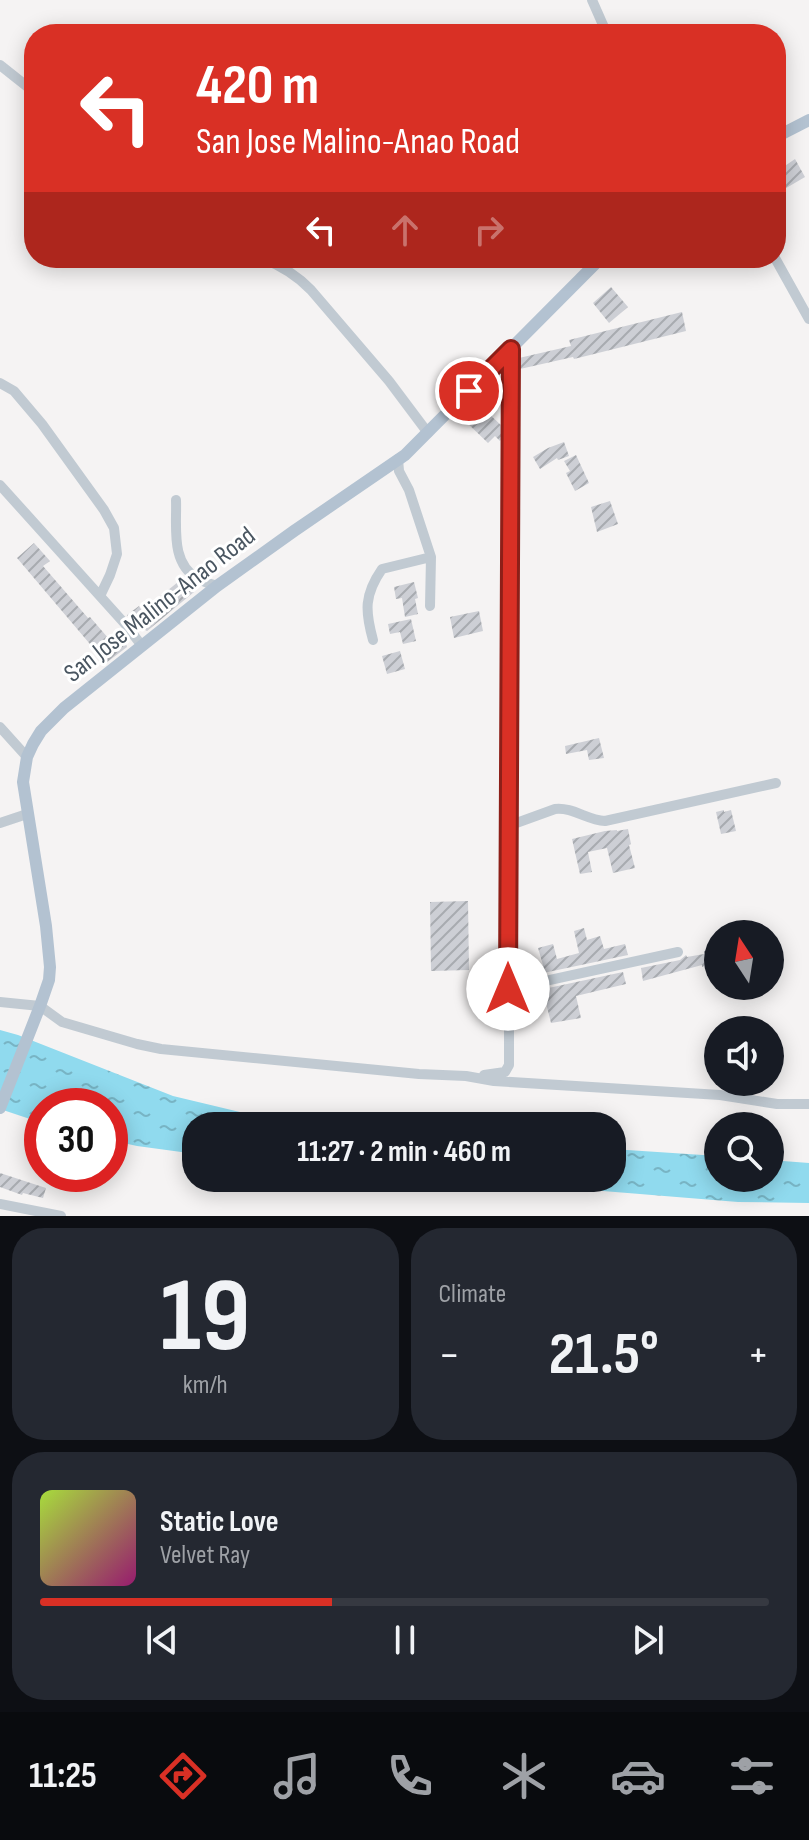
<!DOCTYPE html>
<html lang="en">
<head>
<meta charset="utf-8">
<style>
  body { margin:0; font-family:"Sofia Sans Condensed",sans-serif; background:#242831; color:#f1f3f6; height:100vh; display:flex; flex-direction:column; font-size:30px; white-space:nowrap }
  * { box-sizing:border-box; margin:0 }
  p { font-size:26px; color:#9ea1a6 }
  .icon { flex:none; width:44px; height:44px; fill:none; stroke:currentColor; stroke-width:2; stroke-linecap:round; stroke-linejoin:round }
  .map { position:relative; height:1216px; overflow:hidden }
  .sheet { display:flex; flex-direction:column; gap:12px; padding:12px; background:#0d0f14; flex:1 }
  .sheet>* { flex:none }
  .top-card { position:absolute; left:24px; top:24px; width:762px; height:244px; border-radius:32px; box-shadow:0 4px 20px #0003; background:#d93025; color:#fff; overflow:hidden }
  .needle { width:52px; rotate:348deg }
  .controls { position:absolute; left:704px; top:920px; display:grid; gap:16px }
  .controls a { display:grid; place-items:center; width:80px; height:80px; border-radius:50%; background:#171b24; box-shadow:0 4px 20px #0003; font-size:40px }
  .speed { position:absolute; left:24px; top:1088px; display:flex; gap:16px; font-size:40px; font-weight:700; text-align:center }
  .speed>* { display:grid; place-content:center; width:104px; height:104px; border-radius:50%; background:#171b24; box-shadow:0 4px 20px #0003; line-height:1 }
  .speed .limit { border:12px solid #d22; background:#fff; color:#111 }
  .pin { position:absolute; display:grid; place-items:center; width:68px; height:68px; color:#fff; margin:-34px; border:4px solid #fff; border-radius:50%; box-shadow:0 2px 8px #0007 }
  .me { position:absolute; width:88px; margin:-44px; rotate:0deg; stroke-linejoin:round; filter:drop-shadow(0 0 6px #0008) }
  .turn { display:flex; align-items:center; gap:28px; height:168px; padding:0 40px; font-size:36px }
  .turn .icon { width:104px; height:104px; stroke-width:2.5 }
  .turn b { display:block; font-size:56px; line-height:68px }
  .lanes { display:flex; align-items:center; height:76px; padding:0 40px; background:#0003; justify-content:center; gap:40px; direction:ltr }
  .lanes .off { opacity:.35 }
  .big { font-size:60px; font-weight:700; line-height:1.1 }
  .sheet .tile { flex:1; display:flex; flex-direction:column; justify-content:center; gap:12px; min-width:0; padding:0 28px; border-radius:32px; background:#242831 }
  .sheet .dial { align-items:center; gap:0 }
  .dial b { font-size:104px; line-height:1 }
  .song { display:flex; align-items:center; gap:24px }
  .cover { width:96px; height:96px; border-radius:12px; background:linear-gradient(135deg,hsl(80 70% 55%),hsl(320 70% 35%)) }
  .played { height:8px; border-radius:4px; background:linear-gradient(90deg,#d93025 40%,#363941 40%) }
  .keys { display:flex; justify-content:space-around; direction:ltr }
  .heat { display:flex; justify-content:space-between; align-items:center; font-size:44px; direction:ltr }
  .sheet .tiles { flex:1; display:grid; gap:12px; grid-template-columns:1fr 1fr }
  .tile:last-child { grid-column:span 2 }
  .trip { position:absolute; left:182px; top:1112px; width:444px; height:80px; border-radius:32px; background:#171b24; box-shadow:0 4px 20px #0003; font-weight:700; line-height:80px; text-align:center }
  .tab-bar { display:flex; height:128px; justify-content:space-around; align-items:center; background:#090b0e; color:#9ea1a6 }
  .tab-bar .icon { width:56px; height:56px }
  .tab-bar .active { color:#d93025 }
  .tab-bar b { font-size:36px; color:#f1f3f6 }
  .map>svg:first-child { display:block }
  .water { fill:url(#water-ripples) }
  .building { fill:url(#building-hatch) }
  .lines { fill:none; stroke-linecap:round; stroke-linejoin:round }
  .minor { stroke:#c1cad2; stroke-width:10 }
  .major { stroke:#b3c2d1; stroke-width:12 }
  .route-casing { stroke:#8d1f18; stroke-width:20 }
  .route { stroke:#d93025; stroke-width:14 }
  .labels { text-anchor:middle; dominant-baseline:central; stroke-width:6; stroke-linejoin:round; paint-order:stroke }
  .street-label { font-size:26px; fill:#4a5661; stroke:#fff }
</style>
</head>
<body>
<div class="map">
<svg width="809" height="1216" viewBox="0 0 809 1216">
  <defs>
    <pattern id="water-ripples" width="26" height="14" patternUnits="userSpaceOnUse" patternTransform="scale(2)"><rect width="26" height="14" fill="#90daee"/><path d="M2 4q2-2 4 0t4 0M15 11q2-2 4 0t4 0" fill="none" stroke="#78b4c4"/></pattern>
    <pattern id="building-hatch" width="6" height="6" patternUnits="userSpaceOnUse" patternTransform="scale(2)"><rect width="6" height="6" fill="#cdcfd5"/><path d="M-1 1l2-2M0 6l6-6M5 7l2-2" fill="none" stroke="#a8abb0"/></pattern>
  </defs>
  <rect width="100%" height="100%" fill="#f5f3f3"/>
  <path class="water" d="M0,1030L18,1035L173,1096L244,1113L312,1126H196V1154L137,1146L110,1140V1106H42V1123L0,1109Z
    M612,1149L718,1156V1178H770V1160L809,1163V1203L738,1202L517,1184L429,1183L344,1178H612Z"/>
  <path class="building" d="M795,159L805,177L776,194V172Z
    M611,287L628,307L609,323L593,303Z
    M682,312L686,331L574,359L573,357L520,369L519,358L571,346L569,340Z
    M483,400L492,409L488,413L502,426V438L500,441L495,436L488,443L463,419Z
    M564,442L569,456L558,460L557,458L540,469L533,457L548,448Z
    M576,455L589,483L575,491L566,473L570,471L564,461Z
    M610,501L618,524L597,532L591,507Z
    M34,543L50,561L43,566L88,618L90,617L109,639L119,630L124,635L127,647L106,663L17,558Z
    M183,578L194,592L147,631L136,625L127,615L139,606L142,611Z
    M414,582L418,598L415,599L418,614L405,617L402,598L396,599L394,587Z
    M479,611L483,631L454,638L450,617Z
    M411,619L416,641L403,644L400,632L390,634L388,624Z
    M400,651L405,669L387,674L382,656Z
    M599,738L604,758L589,760L587,750L566,754L565,746Z
    M724,810V812L731,810L736,831L721,834L716,812Z
    M628,829L631,844L629,845L635,868L613,873L607,848L588,852L592,872L580,874L572,839L605,831L617,830V831Z
    M468,901L469,970L431,971L430,902Z
    M584,928L587,940L600,936L604,949L625,944L628,955L534,975L532,969L543,965L538,948L553,944L557,959L579,953L574,931Z
    M714,949L718,963L702,967V965L643,981L641,968L680,960L686,955L687,957L704,954V951Z
    M623,972L626,984L576,996L581,1018L551,1023L546,1003L542,1004L539,990Z
    M0,1173L46,1188L43,1198L23,1193L22,1195L0,1187Z"/>
  <g class="lines">
    <path class="minor" d="M592,0L607,34
      M0,65L34,92
      M262,258C282,266 297,275 311,290L389,381L428,433
      M775,258L809,319
      M0,383L14,391L42,424L104,510L114,528L117,554L110,575L100,596
      M0,485L126,625L142,646
      M176,500C177,527 170,563 198,579C204,582 211,584 217,586
      M430,606L431,557
      M373,640C365,611 364,595 382,569L431,557L409,490L399,471L398,459
      M0,727L27,757
      M0,823L27,814
      M508,826L555,809C573,807 587,820 605,821L776,783
      M508,989L678,952
      M0,1002L40,1006L62,1022L137,1044L161,1049L419,1074L466,1076L494,1081L720,1095L777,1104H809
      M484,1075L505,1072L509,1065V533L511,349
      M0,1204L61,1216"/>
    <path class="major" d="M776,137L809,120
      M0,1108L40,1006L49,980L50,967L46,926L23,782L27,757L33,744L41,731L64,708L217,586L294,531L405,455L601,258"/>
  </g>
  <g class="lines">
    <g class="route-casing">
      <path id="route" d="M469,391L511,349L508,989"/>
    </g>
    <use href="#route" class="route"/>
  </g>
  <g class="labels">
    <g class="street-label">
      <text transform="translate(160 605) rotate(-38)">San Jose Malino-Anao Road</text>
    </g>
  </g>
</svg>
<div class="controls">
<a><svg class="needle" viewBox="-14 -14 28 28"><path d="M0-13l5 13h-10z" fill="#e53935"/><path d="M0 13l5-13h-10z" fill="#9ea1a6"/></svg></a>
<a><svg class="icon" aria-label="sound" viewBox="0 0 24 24"><path d="M4 9h4l5-4v14l-5-4H4zM17 9q2 3 0 6"/></svg></a>
<a><svg class="icon" aria-label="search" viewBox="0 0 24 24"><circle cx="10" cy="10" r="6"/><path d="M15 15l6 6"/></svg></a>
</div>
<div class="speed"><div class="limit">30</div></div>
<div class="pin" style="left:469px;top:391px;background:#d93025"><svg class="icon" aria-label="arrive" viewBox="0 0 24 24"><path d="M6 21V4h12l-3 4 3 4H6"/></svg></div>
<svg class="me" style="left:508px;top:989px" viewBox="-20 -20 40 40"><circle r="19" fill="#fff"/><path d="M0-13L10 11 0 6-10 11z" fill="#d93025"/></svg>
<div class="trip">11:27 · 2 min · 460 m</div>
<div class="top-card">
<div class="turn"><svg class="icon" aria-label="left" viewBox="0 0 24 24"><path d="M17 20v-9H6M10 6l-5 5 5 5"/></svg><div><b>420 m</b>San Jose Malino-Anao Road</div></div>
<div class="lanes"><svg class="icon" aria-label="left" viewBox="0 0 24 24"><path d="M17 20v-9H6M10 6l-5 5 5 5"/></svg><svg class="icon off" aria-label="ahead" viewBox="0 0 24 24"><path d="M12 20V5M6 11l6-6 6 6"/></svg><svg class="icon off" aria-label="right" viewBox="0 0 24 24"><path d="M7 20v-9h11M14 6l5 5-5 5"/></svg></div>
</div>
</div>
<section class="sheet">
<div class="tiles">
<div class="tile dial"><b>19</b><p>km/h</p></div>
<div class="tile"><p>Climate</p>
<div class="heat"><a>−</a><b class="big">21.5°</b><a>+</a></div>
</div>
<div class="tile">
<div class="song"><i class="cover"></i><div><b>Static Love</b><p>Velvet Ray</p></div></div>
<div class="played"></div>
<div class="keys"><svg class="icon" aria-label="previous" viewBox="0 0 24 24"><path d="M18 5L8 12l10 7zM5 5v14"/></svg><svg class="icon" aria-label="pause" viewBox="0 0 24 24"><path d="M8 5v14M16 5v14"/></svg><svg class="icon" aria-label="next" viewBox="0 0 24 24"><path d="M6 5l10 7-10 7zM19 5v14"/></svg></div>
</div>
</div>
</section>
<nav class="tab-bar">
<b>11:25</b>
<svg class="icon active" aria-label="directions" viewBox="0 0 24 24"><path d="M12 3l9 9-9 9-9-9zM9 14v-3h6M13 9l2 2-2 2"/></svg>
<svg class="icon" aria-label="music" viewBox="0 0 24 24"><path d="M9 18V5l10-2v13"/><circle cx="6" cy="18" r="3"/><circle cx="16" cy="16" r="3"/></svg>
<svg class="icon" aria-label="phone" viewBox="0 0 24 24"><path d="M5 4h4l2 5-3 2q2 4 5 5l2-3 5 2v4C11 20 4 13 5 4z"/></svg>
<svg class="icon" aria-label="climate" viewBox="0 0 24 24"><path d="M12 3v18M4 7l16 10M4 17L20 7"/></svg>
<svg class="icon" aria-label="car" viewBox="0 0 24 24"><path d="M5 17H2v-5l4-1 3-4h7l3 4 3 1v5h-3M9 17h6M6 11h13"/><circle cx="7" cy="17" r="2"/><circle cx="17" cy="17" r="2"/></svg>
<svg class="icon" aria-label="filters" viewBox="0 0 24 24"><path d="M4 7h16M4 17h16"/><circle cx="9" cy="7" r="2"/><circle cx="15" cy="17" r="2"/></svg>
</nav>
</body>
</html>
